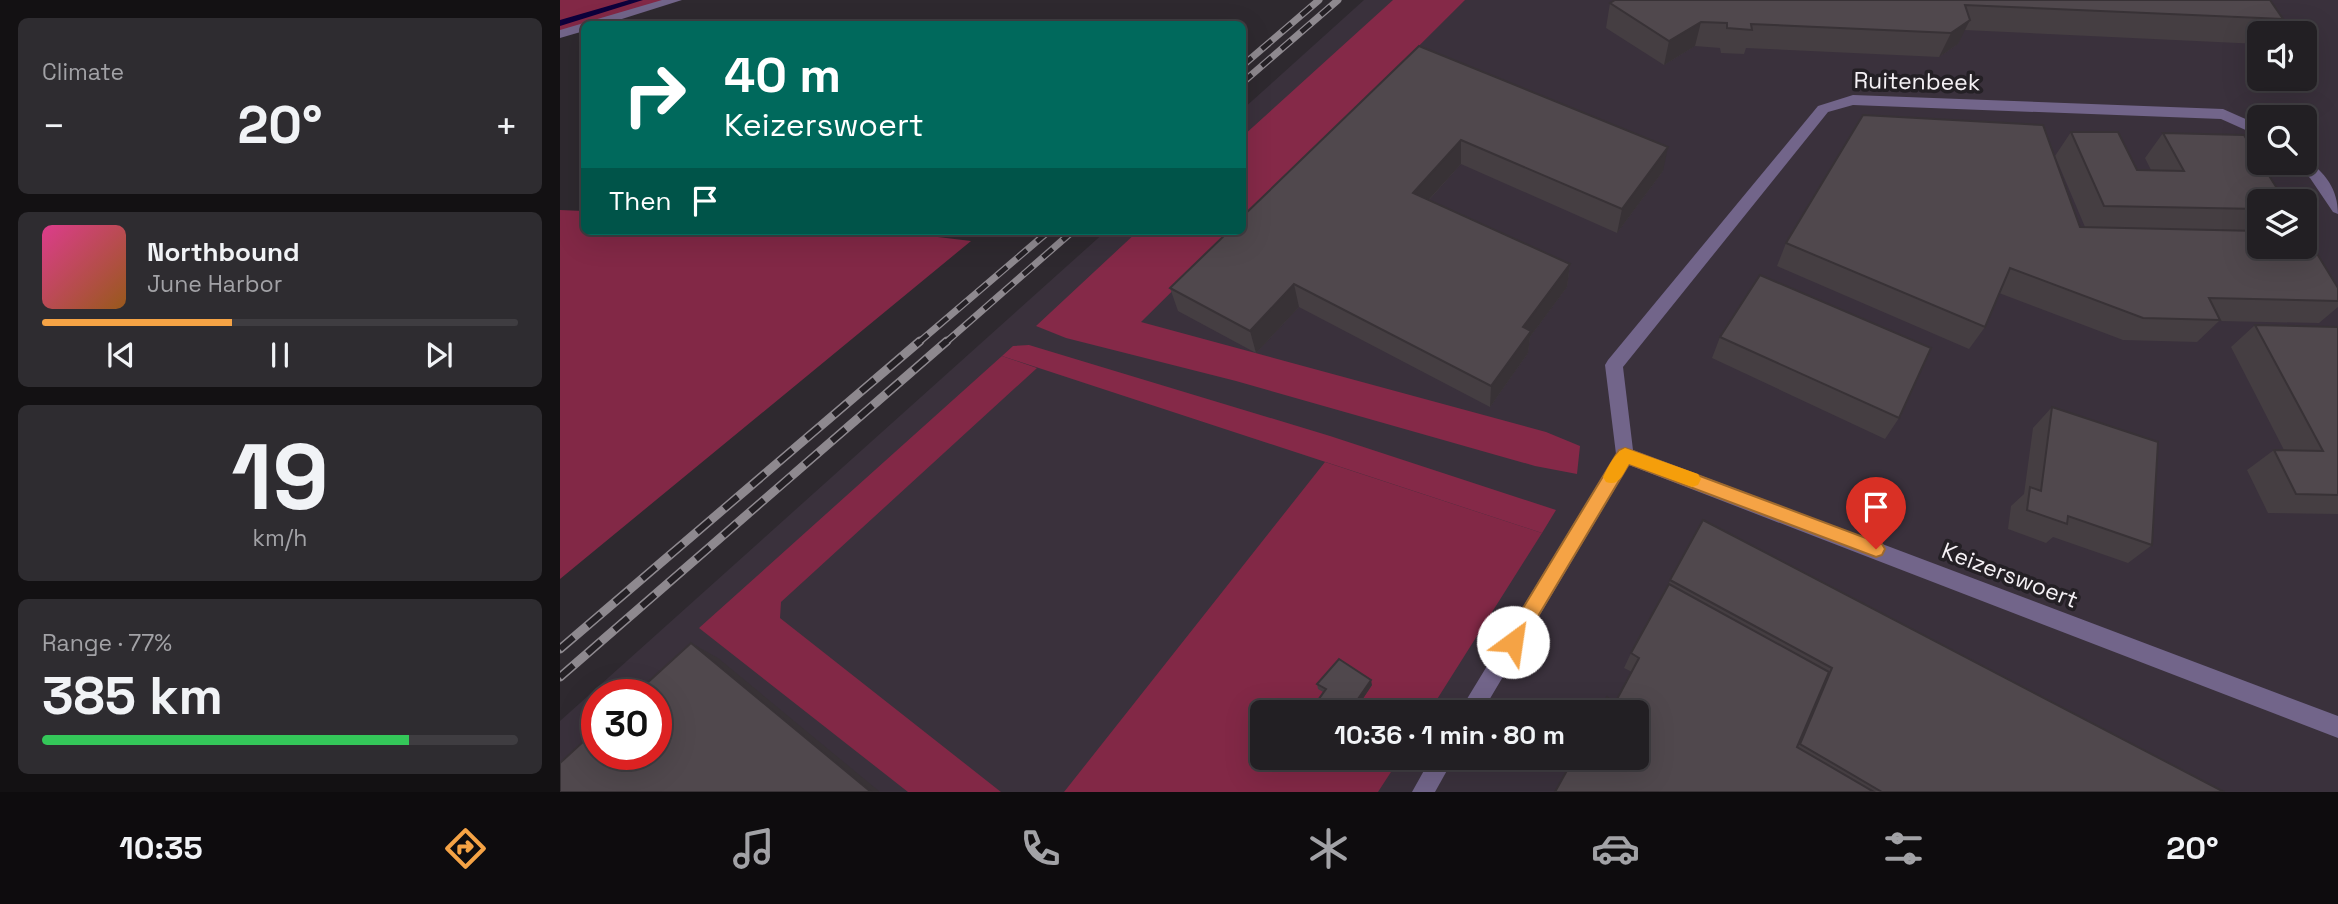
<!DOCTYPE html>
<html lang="en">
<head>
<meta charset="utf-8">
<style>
  body { margin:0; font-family:"Space Grotesk",sans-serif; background:#2e2c30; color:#f1f3f6; height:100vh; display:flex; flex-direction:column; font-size:26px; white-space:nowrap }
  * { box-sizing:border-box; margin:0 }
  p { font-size:23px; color:#a2a2a6 }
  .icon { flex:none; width:38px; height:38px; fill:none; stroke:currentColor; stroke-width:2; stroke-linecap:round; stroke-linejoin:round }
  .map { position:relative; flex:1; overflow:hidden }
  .details { display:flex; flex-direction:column; gap:18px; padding:18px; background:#131113; width:560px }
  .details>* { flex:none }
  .guide { position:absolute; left:21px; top:21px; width:665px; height:214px; border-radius:10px; box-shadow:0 7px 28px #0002,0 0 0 2px #3f3d41; background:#00695c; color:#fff; overflow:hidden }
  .tools { position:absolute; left:1687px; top:21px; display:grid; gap:14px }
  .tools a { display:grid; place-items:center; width:70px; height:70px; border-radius:10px; background:#221f23; box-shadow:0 7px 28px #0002,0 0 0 2px #3f3d41; font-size:35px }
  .speed { position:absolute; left:21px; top:679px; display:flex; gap:14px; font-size:35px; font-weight:700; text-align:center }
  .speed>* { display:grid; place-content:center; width:91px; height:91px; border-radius:50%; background:#221f23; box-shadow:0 7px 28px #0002,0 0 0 2px #3f3d41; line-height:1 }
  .speed .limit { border:10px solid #d22; background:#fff; color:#111 }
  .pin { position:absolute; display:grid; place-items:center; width:60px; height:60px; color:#fff; margin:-72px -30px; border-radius:50% 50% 50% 0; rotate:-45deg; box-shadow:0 0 7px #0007 }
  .pin .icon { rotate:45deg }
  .me { position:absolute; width:77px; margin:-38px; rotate:31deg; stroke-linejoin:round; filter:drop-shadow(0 0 5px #0008) }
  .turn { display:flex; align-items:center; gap:24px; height:147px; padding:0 28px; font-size:32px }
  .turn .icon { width:91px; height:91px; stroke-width:2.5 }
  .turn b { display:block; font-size:49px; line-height:60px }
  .then { display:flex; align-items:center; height:66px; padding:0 28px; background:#0003; gap:14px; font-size:26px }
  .big { font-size:52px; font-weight:700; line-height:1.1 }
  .details .tile { flex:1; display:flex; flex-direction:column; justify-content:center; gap:10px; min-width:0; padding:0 24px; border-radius:10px; background:#2e2c30 }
  .details .dial { align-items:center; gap:0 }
  .dial b { font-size:91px; line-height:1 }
  .song { display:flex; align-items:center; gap:21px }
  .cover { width:84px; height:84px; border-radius:10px; background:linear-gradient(135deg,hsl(330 70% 55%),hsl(30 70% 35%)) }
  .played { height:7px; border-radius:4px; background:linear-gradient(90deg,#f5a345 40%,#3f3d41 40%) }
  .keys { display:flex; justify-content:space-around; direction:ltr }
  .heat { display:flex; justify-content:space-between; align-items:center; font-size:38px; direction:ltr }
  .charge { height:10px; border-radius:5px; background:linear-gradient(90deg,#34c759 77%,#3f3d41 0) }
  .trip { position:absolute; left:690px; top:700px; width:399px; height:70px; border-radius:10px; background:#221f23; box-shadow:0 7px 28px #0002,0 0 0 2px #3f3d41; font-weight:700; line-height:70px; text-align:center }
  .tab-bar { display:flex; height:112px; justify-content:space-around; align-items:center; background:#0e0c0e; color:#a2a2a6 }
  .tab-bar .icon { width:49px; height:49px }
  .tab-bar .active { color:#f5a345 }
  .tab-bar b { font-size:32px; color:#f1f3f6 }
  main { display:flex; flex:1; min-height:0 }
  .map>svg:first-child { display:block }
  .built { fill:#3a313c; fill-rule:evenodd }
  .green { fill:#822846 }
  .forest { fill:#852948 }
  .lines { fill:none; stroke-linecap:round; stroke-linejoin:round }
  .stream { fill:#0d013b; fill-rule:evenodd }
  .minor { fill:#72658a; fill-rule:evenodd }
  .rail-far1-casing { stroke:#8e898f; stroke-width:7 }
  .rail-casing { stroke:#8e898f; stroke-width:9 }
  .rail-far1 { stroke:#242025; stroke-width:4.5; stroke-dasharray:13; stroke-linecap:butt }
  .rail { stroke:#242025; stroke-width:6; stroke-dasharray:18; stroke-linecap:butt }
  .wall { fill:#453e42 }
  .shaded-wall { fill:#383236 }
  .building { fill:#50484d; stroke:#383236; stroke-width:2 }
  .route { fill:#f5a345; stroke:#9f6a2d; stroke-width:2 }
  .slow { fill:#f59e0b }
  .labels { text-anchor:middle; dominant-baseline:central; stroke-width:7; stroke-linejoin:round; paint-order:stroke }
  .street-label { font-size:23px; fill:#f5f1f5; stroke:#242025 }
</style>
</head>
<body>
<main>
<section class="details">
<div class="tile"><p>Climate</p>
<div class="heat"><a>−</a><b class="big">20°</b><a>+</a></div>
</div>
<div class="tile">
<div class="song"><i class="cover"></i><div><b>Northbound</b><p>June Harbor</p></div></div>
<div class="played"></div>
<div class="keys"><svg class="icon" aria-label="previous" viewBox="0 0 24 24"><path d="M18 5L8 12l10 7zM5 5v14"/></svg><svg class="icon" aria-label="pause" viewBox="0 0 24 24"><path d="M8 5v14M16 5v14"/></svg><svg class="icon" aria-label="next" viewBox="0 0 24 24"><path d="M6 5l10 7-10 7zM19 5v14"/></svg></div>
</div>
<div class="tile dial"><b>19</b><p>km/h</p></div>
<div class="tile"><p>Range · 77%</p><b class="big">385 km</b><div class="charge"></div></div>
</section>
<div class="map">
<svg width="1778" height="792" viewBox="0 0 1778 792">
  <rect width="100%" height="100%" fill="#2e292f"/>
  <path class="built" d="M804,0H1778V792H0V721L546,231H682L683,109ZM1699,33H1745V79H1699ZM1699,117H1745V163H1699ZM1699,201H1745V247H1699ZM37,695H96V754H37ZM702,712H1076V758H702Z"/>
  <path class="green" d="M0,0H108L0,32Z
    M0,210L24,211V231H328L411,241L0,579Z
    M442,356L477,368L221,602L220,618L441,792H348L139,628Z
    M765,462L982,533L869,712H702V758H840L818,792H504Z"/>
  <path class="forest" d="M833,0H905L683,221V136Z
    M578,231H673L581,322L986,432L1020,446L1017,474L975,466L676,381L506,338L476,326Z
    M469,345L770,436L996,510L982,533L442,356L453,346Z"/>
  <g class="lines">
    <path class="stream" d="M69,0H83L0,26V20Z"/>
    <path class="minor" d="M102,0H122L46,24H24V31L0,38V30Z
      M1293,95L1663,109L1699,125V136L1661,119L1293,105L1268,112L1063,367L1073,450L1778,716V738L1069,465L922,712H899L1056,454L1045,365L1048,360L1258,106Z
      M1745,159C1765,172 1778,189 1778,214L1773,212L1750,178L1734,163H1745Z
      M871,758H894L875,792H852Z"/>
    <g class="rail-far1-casing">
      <path id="rail-far1" d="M682,66L759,0
        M682,83L778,0
        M358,343L489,231
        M385,343L513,231"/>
    </g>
    <g class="rail-casing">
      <path id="rail" d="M0,649L360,341
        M0,677L387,341"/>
    </g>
    <use href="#rail-far1" class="rail-far1"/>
    <use href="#rail" class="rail"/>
  </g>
  <path class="wall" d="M1710,0L1723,19L1711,33H1699V44L1404,30L1398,44L1379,57L1186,48L1184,54L1161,53L1160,48L1135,46L1104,65L1046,28L1050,3Z
    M859,46L1103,171L1057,233L901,164L869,200L1010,264L1007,287L970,337L968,353L930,407L739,307L696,353L618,311L610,288Z
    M1511,132L1577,170H1591L1585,158L1603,133L1699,201V247L1778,288V307L1759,323L1659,321L1637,342L1563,340L1439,293L1425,327L1409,349L1217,266L1226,243L1525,227L1495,156Z
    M1695,325L1778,327V514L1708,513L1687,470L1714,450H1724L1671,347Z
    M1160,337L1339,418L1325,439L1152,358Z
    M1492,407L1592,545L1568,563L1493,537L1486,543L1448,529L1451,506L1464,494L1473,428Z
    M1143,520L1664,792H995L1055,703L1072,672L1064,668L1071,653Z
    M757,684L812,685L794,712H756L753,707L763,692L758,689Z"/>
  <path class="shaded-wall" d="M1410,20L1398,44L1379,57L1391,33Z
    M1141,22L1135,46L1104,65L1109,41Z
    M901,140V164L854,216L853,193Z
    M1108,147L1103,171L1057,233L1062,209Z
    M1010,264L1007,287L970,337L968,353L930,407L931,386L963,327Z
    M734,284L739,307L696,353L690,331Z
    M131,643L158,658L320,792H311Z
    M811,680L812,685L794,712H789Z"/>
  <path class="building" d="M1055,0H1710L1723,19L1405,5L1410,20L1391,33L1191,24L1192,30L1167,28V23L1141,22L1109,41L1050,3Z
    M859,46L1108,147L1062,209L901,140L853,193L1010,264L963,327L971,331L931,386L734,284L690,331L610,288L669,231H682V217Z
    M1303,115L1483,125L1520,227L1699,231V247H1745V234L1778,288V301L1649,298L1660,320L1583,318L1450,268L1425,327L1226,243Z
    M1511,132H1558L1577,170L1624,171L1603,133L1684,135L1699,160V163H1701L1725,201H1699V209L1544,206Z
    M1200,275L1371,348L1339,418L1160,337Z
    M1695,325L1778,327V495L1736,494L1714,450L1763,451Z
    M1492,407L1598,442L1592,545L1508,516L1507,524L1467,510L1470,487L1481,491Z
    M1143,520L1664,792H1322L1240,744L1272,668L1110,580Z
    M1109,584L1269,672L1237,747L1314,792H995L1014,758H1076V712H1039L1047,697L1055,703L1079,658L1071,653Z
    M131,643L311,792H0V763L37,729V754H96V695H74Z
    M779,659L811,680L789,712H762L753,707L766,689L757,684Z"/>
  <path class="route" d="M1065,448L1322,544L1325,549L1322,555L1316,557L1069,464L959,648L953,651L946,648L943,642L946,636L1059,450Z"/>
  <path class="slow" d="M1065,448L1138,474L1141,479L1138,485L1132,487L1069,464C1063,474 1059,487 1046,482L1043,477C1048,467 1055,452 1065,448Z"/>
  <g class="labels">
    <g class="street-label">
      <text transform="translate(1357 81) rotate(1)">Ruitenbeek</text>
      <text transform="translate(1450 575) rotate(21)">Keizerswoert</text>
    </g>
  </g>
</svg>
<div class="tools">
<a><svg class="icon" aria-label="sound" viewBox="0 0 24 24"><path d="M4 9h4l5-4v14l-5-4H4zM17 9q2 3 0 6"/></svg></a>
<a><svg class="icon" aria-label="search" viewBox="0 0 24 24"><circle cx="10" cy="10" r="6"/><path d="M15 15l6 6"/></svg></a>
<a><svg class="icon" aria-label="layers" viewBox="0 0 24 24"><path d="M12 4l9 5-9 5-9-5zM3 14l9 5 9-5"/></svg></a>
</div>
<div class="speed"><div class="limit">30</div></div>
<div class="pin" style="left:1316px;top:549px;background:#d93025"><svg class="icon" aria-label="arrive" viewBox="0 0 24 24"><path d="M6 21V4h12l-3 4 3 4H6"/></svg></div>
<svg class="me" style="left:953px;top:642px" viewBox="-20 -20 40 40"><circle r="19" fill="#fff"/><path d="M0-13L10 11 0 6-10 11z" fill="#f5a345"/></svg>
<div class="trip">10:36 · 1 min · 80 m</div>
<div class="guide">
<div class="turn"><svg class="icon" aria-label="right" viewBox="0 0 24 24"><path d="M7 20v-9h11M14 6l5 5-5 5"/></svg><div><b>40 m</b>Keizerswoert</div></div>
<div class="then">Then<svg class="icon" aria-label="arrive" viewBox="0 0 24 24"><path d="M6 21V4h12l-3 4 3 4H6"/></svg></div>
</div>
</div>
</main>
<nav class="tab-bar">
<b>10:35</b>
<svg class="icon active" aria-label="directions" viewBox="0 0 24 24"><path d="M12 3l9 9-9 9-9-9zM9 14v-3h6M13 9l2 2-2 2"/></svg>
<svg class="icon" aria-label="music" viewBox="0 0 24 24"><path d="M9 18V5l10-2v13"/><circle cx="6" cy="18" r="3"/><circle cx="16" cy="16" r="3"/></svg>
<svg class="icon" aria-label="phone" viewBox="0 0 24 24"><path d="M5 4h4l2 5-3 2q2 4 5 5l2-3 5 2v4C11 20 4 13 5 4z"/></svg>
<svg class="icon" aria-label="climate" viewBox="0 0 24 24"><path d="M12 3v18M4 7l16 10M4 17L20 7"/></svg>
<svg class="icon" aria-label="car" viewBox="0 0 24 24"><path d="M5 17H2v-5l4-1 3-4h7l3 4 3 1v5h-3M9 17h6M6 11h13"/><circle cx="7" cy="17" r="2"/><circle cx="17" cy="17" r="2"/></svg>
<svg class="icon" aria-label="filters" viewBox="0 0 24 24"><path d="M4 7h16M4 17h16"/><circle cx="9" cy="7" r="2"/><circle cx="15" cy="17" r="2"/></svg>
<b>20°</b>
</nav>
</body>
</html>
